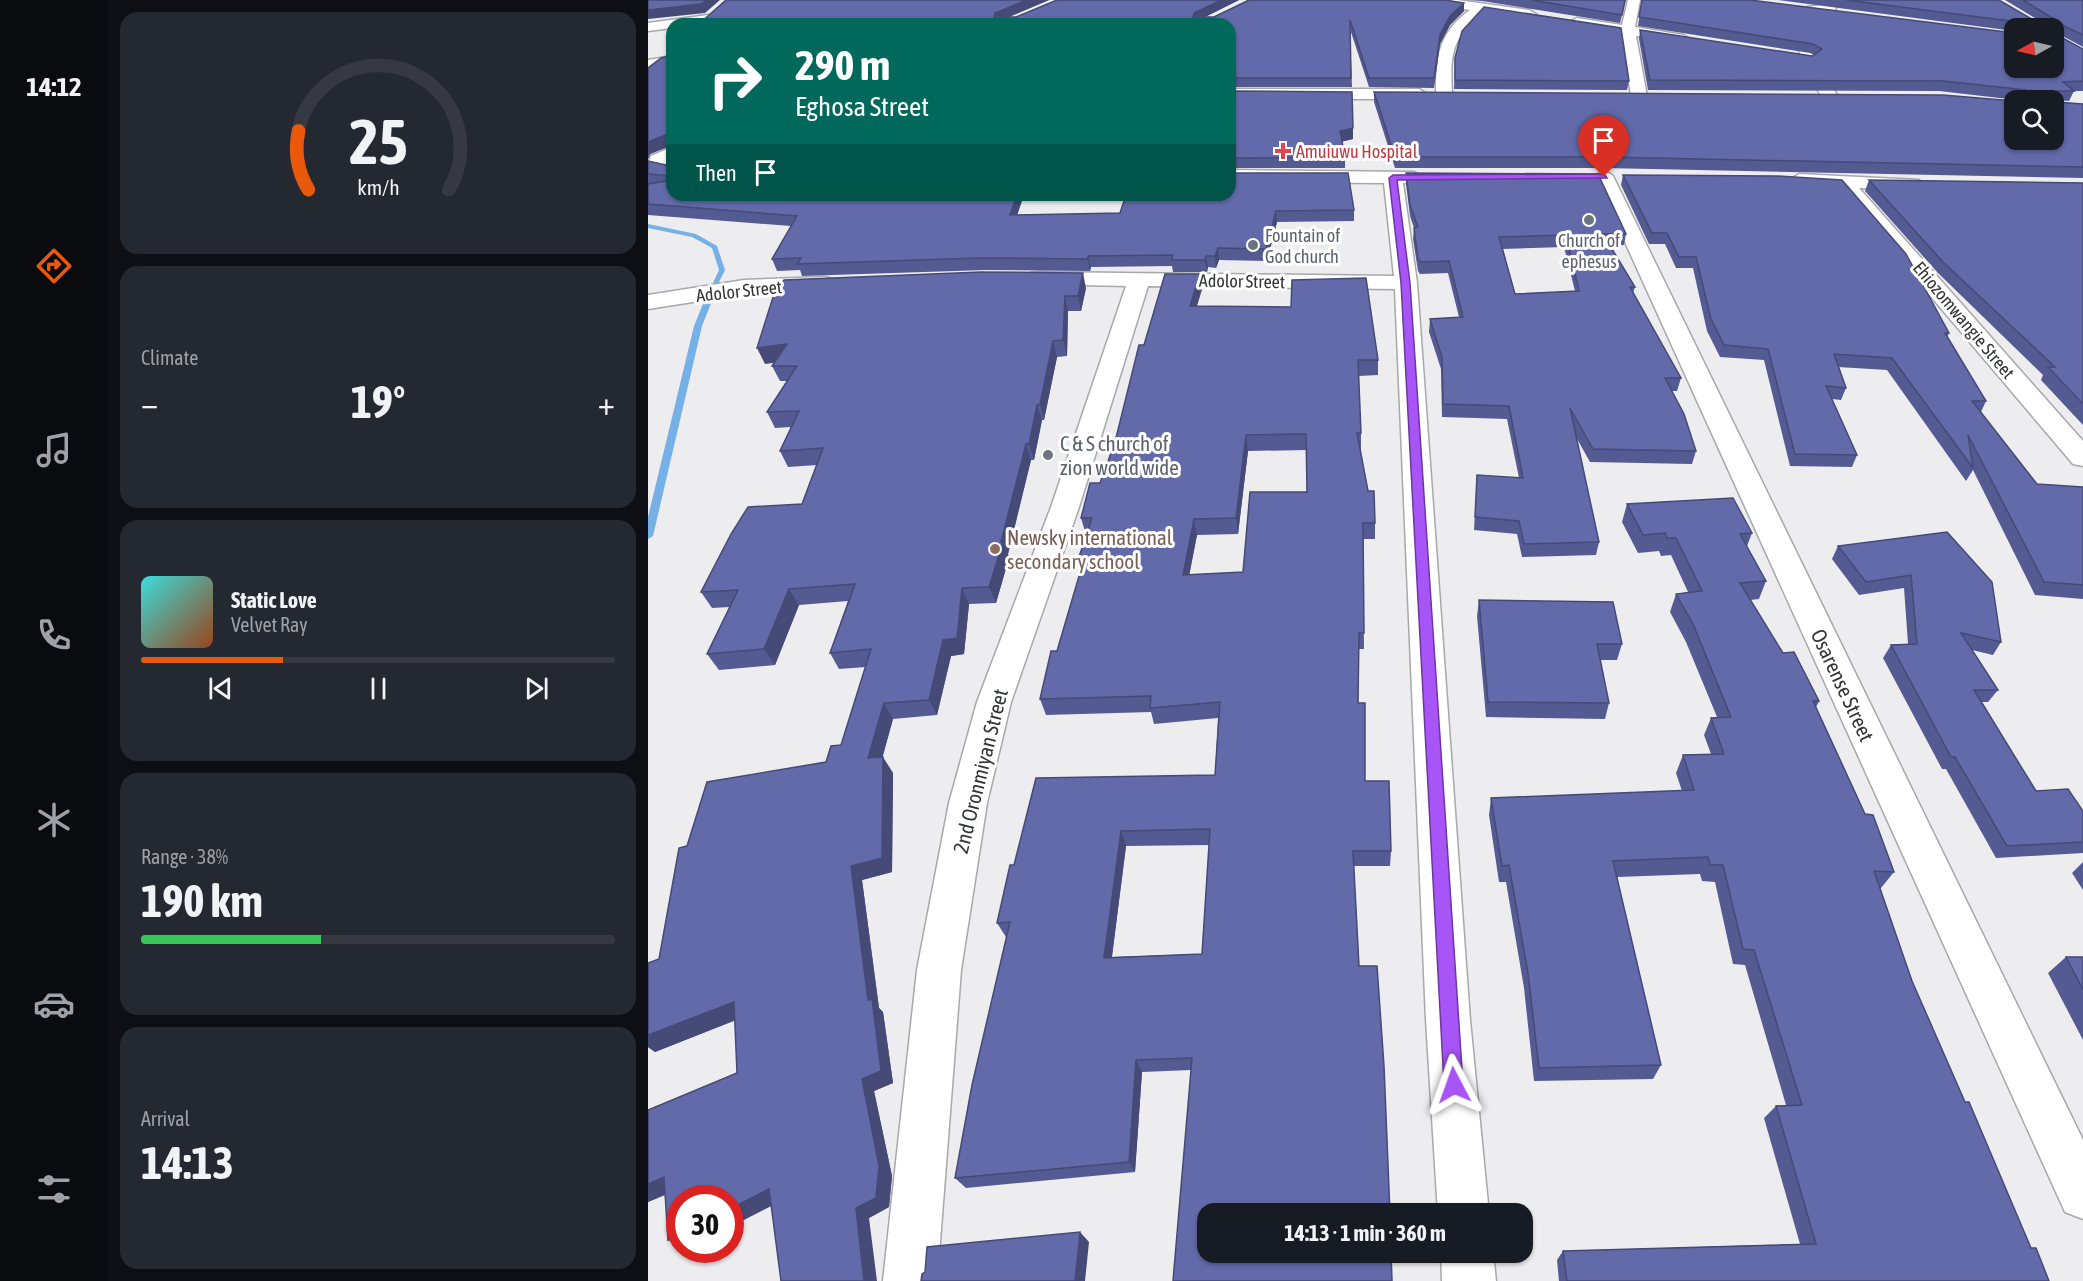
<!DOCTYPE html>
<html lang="en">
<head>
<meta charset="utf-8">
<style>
  body { margin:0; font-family:"Asap Condensed",sans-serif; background:#242831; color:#f1f3f6; height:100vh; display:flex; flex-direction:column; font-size:22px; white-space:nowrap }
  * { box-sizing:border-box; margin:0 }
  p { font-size:20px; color:#9ea1a6 }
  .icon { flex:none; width:33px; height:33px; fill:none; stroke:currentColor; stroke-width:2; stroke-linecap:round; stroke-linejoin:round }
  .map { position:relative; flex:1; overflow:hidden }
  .sheet { display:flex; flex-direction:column; gap:12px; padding:12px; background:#0d0f14; width:540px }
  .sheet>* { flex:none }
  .top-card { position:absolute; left:18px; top:18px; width:570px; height:183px; border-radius:18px; box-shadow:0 2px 4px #0004; background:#00695c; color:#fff; overflow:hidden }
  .needle { width:39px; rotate:262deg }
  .tools { position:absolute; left:1356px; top:18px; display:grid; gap:12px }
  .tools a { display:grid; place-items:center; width:60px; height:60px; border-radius:12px; background:#171b24; box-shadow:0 2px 4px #0004; font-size:30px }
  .speed { position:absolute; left:18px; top:1185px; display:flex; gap:12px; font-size:30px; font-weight:700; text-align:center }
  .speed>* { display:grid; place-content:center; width:78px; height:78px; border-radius:50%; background:#171b24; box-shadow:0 2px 4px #0004; line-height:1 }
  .speed .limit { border:9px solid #d22; background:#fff; color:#111 }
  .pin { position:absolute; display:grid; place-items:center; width:51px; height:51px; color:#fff; margin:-62px -26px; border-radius:50% 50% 50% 0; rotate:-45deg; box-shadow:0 0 6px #0007 }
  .pin .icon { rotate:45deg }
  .me { position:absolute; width:66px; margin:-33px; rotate:356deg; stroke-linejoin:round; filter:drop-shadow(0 0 4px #0008) }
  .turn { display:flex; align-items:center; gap:21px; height:126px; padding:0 30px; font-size:27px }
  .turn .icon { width:78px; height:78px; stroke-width:2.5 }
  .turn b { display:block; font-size:42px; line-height:51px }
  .then { display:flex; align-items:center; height:57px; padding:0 30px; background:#0003; gap:12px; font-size:22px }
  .big { font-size:45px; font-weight:700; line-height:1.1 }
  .sheet .tile { flex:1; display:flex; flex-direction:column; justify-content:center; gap:9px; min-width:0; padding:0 21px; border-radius:18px; background:#242831 }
  .sheet .dial { align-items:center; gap:0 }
  .dial svg { height:156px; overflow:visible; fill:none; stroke:#363941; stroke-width:7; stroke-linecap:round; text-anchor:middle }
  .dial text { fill:#f1f3f6; stroke:none }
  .song { display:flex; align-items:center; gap:18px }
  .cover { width:72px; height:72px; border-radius:9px; background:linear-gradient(135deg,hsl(180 70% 55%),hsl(20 70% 35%)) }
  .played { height:6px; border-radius:3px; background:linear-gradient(90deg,#ea580c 30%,#363941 30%) }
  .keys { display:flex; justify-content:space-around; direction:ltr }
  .heat { display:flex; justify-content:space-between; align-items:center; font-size:33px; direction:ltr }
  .charge { height:9px; border-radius:4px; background:linear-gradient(90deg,#34c759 38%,#363941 0) }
  .trip { position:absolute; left:549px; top:1203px; width:336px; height:60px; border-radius:18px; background:#171b24; box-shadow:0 2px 4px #0004; font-weight:700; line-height:60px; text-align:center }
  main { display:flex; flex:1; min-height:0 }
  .menu { display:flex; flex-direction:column; width:108px; justify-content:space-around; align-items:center; background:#090b0e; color:#9ea1a6 }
  .menu .icon { width:42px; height:42px }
  .menu .active { color:#ea580c }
  .menu b { font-size:27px; color:#f1f3f6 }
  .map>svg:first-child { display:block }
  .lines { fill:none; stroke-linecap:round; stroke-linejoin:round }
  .stream { fill:#75b0e6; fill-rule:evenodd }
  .minor-casing { stroke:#a7a8aa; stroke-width:3 }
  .minor { fill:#fff; fill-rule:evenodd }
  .wall { fill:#545b92; fill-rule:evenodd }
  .shaded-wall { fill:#454a77 }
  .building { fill:#626aaa; stroke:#454a77; stroke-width:1.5; fill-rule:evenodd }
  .route { fill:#a855f7; stroke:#6d37a1; stroke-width:1.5 }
  .health-dot { fill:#e0444e; stroke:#fff; stroke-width:2 }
  .worship-dot { fill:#6b7280; stroke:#fff; stroke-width:2 }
  .education-dot { fill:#8d6e63; stroke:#fff; stroke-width:2 }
  .labels { text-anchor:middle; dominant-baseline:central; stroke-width:6; stroke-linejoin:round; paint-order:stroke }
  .far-health-label { font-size:18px; fill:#be3a42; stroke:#fff; text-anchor:start }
  .far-worship-label { font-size:18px; fill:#5b616d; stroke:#fff; text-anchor:start }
  .far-street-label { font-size:18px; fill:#333434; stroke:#fff }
  .worship-label { font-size:21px; fill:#5b616d; stroke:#fff; text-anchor:start }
  .education-label { font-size:21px; fill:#785e54; stroke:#fff; text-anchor:start }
  .street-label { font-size:21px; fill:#333434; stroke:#fff }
</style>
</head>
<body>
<main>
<nav class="menu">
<b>14:12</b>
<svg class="icon active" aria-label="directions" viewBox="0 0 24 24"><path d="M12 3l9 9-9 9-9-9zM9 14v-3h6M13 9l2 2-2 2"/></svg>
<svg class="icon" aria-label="music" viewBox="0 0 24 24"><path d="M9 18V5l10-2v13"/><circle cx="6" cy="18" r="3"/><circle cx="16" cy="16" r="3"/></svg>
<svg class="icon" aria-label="phone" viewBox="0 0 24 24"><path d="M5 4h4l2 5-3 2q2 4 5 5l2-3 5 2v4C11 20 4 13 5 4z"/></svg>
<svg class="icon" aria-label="climate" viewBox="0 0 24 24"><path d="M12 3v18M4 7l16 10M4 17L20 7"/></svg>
<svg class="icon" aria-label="car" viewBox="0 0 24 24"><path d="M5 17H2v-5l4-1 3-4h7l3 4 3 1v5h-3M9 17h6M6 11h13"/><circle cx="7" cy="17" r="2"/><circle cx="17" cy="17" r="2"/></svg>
<svg class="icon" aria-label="filters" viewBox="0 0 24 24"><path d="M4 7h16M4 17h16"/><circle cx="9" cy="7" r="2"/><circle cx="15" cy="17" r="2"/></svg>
</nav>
<section class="sheet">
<div class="tile dial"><svg viewBox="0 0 100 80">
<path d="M14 69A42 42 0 1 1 86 69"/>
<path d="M14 69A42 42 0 0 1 9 39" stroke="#ea580c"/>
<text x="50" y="56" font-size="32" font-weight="700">25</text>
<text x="50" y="72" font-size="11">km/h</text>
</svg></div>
<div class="tile"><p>Climate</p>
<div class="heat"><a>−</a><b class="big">19°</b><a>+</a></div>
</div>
<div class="tile">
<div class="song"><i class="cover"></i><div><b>Static Love</b><p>Velvet Ray</p></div></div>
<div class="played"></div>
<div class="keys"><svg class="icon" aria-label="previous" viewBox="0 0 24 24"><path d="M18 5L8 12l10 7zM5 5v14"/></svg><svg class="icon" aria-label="pause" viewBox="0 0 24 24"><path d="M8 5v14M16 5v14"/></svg><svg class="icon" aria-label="next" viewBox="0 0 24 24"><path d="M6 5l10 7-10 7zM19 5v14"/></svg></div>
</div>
<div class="tile"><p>Range · 38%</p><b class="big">190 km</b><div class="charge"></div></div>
<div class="tile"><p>Arrival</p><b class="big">14:13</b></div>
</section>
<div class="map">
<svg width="1435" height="1281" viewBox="0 0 1435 1281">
  <rect width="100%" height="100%" fill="#ededf0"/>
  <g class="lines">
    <path class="stream" d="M0,224L48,234L69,246L77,270L70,284L65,283L71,270L64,248L44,237L0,228Z
      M57,299L64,301L54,326L5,536L0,539V517L46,326Z"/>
    <g class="minor-casing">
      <path id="minor" d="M776,0H809L881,10L888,14L881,18L836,12C803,37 802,55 804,94L796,99L788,94C788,57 790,33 822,10L782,4Z
        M980,0H992L987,27L1035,35L1042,39L1035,43L988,36L999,96L991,101L983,96L974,33L929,26L922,22L929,18L974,25Z
        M1173,0H1185L1188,8L1186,11L1168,13L1155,24L1169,59L1190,97L1182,102C1166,98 1147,39 1141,23L1159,7L1174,5Z
        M60,15L65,16V22L24,24V28L0,31V23Z
        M24,56V64L0,68V60Z
        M582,89H771L779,94L771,99H582Z
        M24,147V159L19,162L24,163V173L3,169L0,164L3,156Z
        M582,170L766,172L775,178L773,182L755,183L769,283L822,1020L841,1214H790L778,1020L747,289L500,286L431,507L363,702L339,803L313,970L289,1281H235L269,970L301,803L329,702L403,507L478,286L390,284L382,283L379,278L382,273L390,272L746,276L736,183L582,182Z
        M956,170L965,176L1435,1140V1219L1417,1212L947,176Z
        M1151,174L1271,180L1273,184L1264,190L1211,188L1435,441V466L1425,464L1190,187L1144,184L1142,180Z
        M177,277L185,279L188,284L185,289L96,294L0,309V295L96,280Z
        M793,1252H845L848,1281H794Z"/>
    </g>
    <use href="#minor" class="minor"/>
  </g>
  <path class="wall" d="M78,0H401L361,17H368L409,0H591L557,17H566L601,0H797L816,3V11L802,25L792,44L786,88L721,87L702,29L704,87H582V24H51Z
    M819,0H978L972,23L834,1Z
    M994,0L1366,68L1406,28H1366V33V31L1130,0H1351L1387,21H1392L1357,0H1435V47L1409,33V35L1435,49V91H1426L1421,101L1409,100L1408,102L1435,104V178L956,168H747L726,102V92L1366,101L1406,100H1369L1291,91L1000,90L991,39L992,30L1164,56L1166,55L1162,53L990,26Z
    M24,48V195H376L369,215L472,213L478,195L706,210V221L629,222L619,261L571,260L568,268L560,267L559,272H525L524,266L443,267L442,271L337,270L154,276L152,270L129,271L124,259L143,226L0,215V184H2H0V161L18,165L21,162L20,147L2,154L0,159V68L21,56Z
    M807,58L981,81L979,90L806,89Z
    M582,91L705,139L694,141L697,157V168H582Z
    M758,173L978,234L976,245L962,246L987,287L985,293L1033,378L1029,391H1023L1048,451L1044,464L942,462L928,437L951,542L948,555L874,557L869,534L826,530L829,475L871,478L859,419L794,417L793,369L781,332L782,319L811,317L800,273L772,274L770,271L765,239L766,228L762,216L758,184ZM916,247L927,291L867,294L855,249Z
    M975,175L1301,333L1299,337L1338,401L1333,412L1389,484L1435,487V599L1387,595L1325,470L1318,481L1239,370L1190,367L1198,388L1193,400L1184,399L1209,455L1204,467L1142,466L1116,360L1072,357L1059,331L1045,268H1028L1017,244H1001L973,185Z
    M1221,180L1435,183V425L1393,380L1395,375L1290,273L1217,191Z
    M552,274L554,289L549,306L730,360V375L710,376L713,433V449H712L720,491L727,523V539H715L716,649H711L710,703L717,781L743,851L742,866H706L543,1070L494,1072L487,1172L318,1188L307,1178L359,937H358L349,923L366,865L567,775L570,718L506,724L503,712L398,715L392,699L409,651L431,577L428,566L438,535L433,518L452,483L467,442L496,345ZM659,450V492L595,572L541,575L549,535L590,534L600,451ZM561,845L554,954L464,957L478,846Z
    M438,288L433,311H420L419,356L409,357L396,420H394L386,460H383L360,554L361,558L348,603L321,604L316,654L303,656L289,715L245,719L234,757L245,773L244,872L214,880L231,1008L235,1012L245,1083L226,1091L244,1176L241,1207L221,1218L123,1206L32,1198V1245L20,1240L17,1195L0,1202V1110L89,1073L87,1020L7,1052L0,1047V963L11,959L39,846L178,762L193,745L218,667L191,669L182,653L200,601L151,605L127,665L71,670L59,654L82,607L64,608L53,592L154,504L169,465L140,467L132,451L143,427L127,428L119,412L139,381H132L124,366L127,362L117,364Z
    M979,504L1104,533L1099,546L1118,581L1111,599L1102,600L1135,653L1171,701L1168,707L1217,814L1246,872L1233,888H1232L1264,981L1317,1102L1383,1248L1401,1281H911L909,1260L915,1251L1152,1244L1116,1118L1128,1106L1138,1105L1097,965L1085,964L1067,882L1054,881L1052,874L969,877L1013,1065L1005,1079L886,1081L876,988L858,882H851L841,815L843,798L1034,791L1028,773L1035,755L1063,754L1056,735L1063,718L1069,717L1038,642L1022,612L1028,594L1040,592L1023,555L1013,556L1011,551L990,553L974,522Z
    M1299,532L1353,642L1345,655L1324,650L1350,690L1340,702H1333L1388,791L1435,811V853L1348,858L1298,769H1294L1235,658L1243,645L1260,644L1256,588L1211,595L1184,559L1190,546Z
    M831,600L974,644L969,660H952L961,703L957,719L838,717L829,616Z
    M1435,862V890L1424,873Z
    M1418,957H1435V1040L1400,973Z"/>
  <path class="shaded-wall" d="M59,0H72L57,13L0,19V10Z
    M379,0H401L349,22L346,17L347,13Z
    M573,0H591L547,22L545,17L546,13Z
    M816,3V11L802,25L792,44L786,88L792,35L802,16Z
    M705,128V139L693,142L692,131Z
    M19,134L24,145L2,154L0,159V142Z
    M369,195H376L365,227L362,215Z
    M628,211L629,222L619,261L618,249Z
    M570,248L571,260L568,268L567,256Z
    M440,256L443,267L442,271L440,259Z
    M558,256L560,267L559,272L557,260Z
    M435,273L438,288L433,311L430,296Z
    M552,274L554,289L544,321L542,306Z
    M417,296L420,311L419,356L415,340Z
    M405,341L409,357L396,420L392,404Z
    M139,344L147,360L117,364L109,348Z
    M389,405L394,420L386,460L381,444Z
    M598,435L600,451L590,534L588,518Z
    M378,444L383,460L360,554L361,558L348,603L341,587Z
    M546,519L549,535L538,592L535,575Z
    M314,588L321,604L316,654L303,656L289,715L281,700L295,640Z
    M141,589L151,605L127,665L116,649Z
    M236,703L245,719L230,774L220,758Z
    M235,757L245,773L244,872L214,880L231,1008L235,1012L245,1083L226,1091L244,1176L241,1207L221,1218L229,1281H216L208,1208L214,1079L203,866Z
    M473,831L478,846L462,971L456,958Z
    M86,1002L101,1015L7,1052L0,1047V1035Z
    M488,1060L494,1072L487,1172L481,1162Z
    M16,1177L35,1187L0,1202V1184Z
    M121,1189L137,1199L82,1227V1209Z
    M432,1232L441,1242L437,1281H427Z
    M32,1234V1245L20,1240Z"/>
  <path class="building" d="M0,0H59L53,4L0,10Z
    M78,0H379L347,13L346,17H368L409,0H573L546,13L545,17H566L601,0H797L816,3L802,16L792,35L786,78H721L702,20L703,78H582V24H51Z
    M883,0H977L974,15Z
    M994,0H1102L1366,33V68H1406V28H1371L1370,22L1198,0H1351L1387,21H1404L1406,19L1375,0H1435V35L1408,22L1409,35L1435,49V81L1415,82L1426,91H1409L1408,102L1435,104V167L958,157H747L726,92L1295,95L1366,101V140H1406V100H1371L1373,92L1378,90L1295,81L1002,80L992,30L1164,56L1174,49L1165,44L991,17Z
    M836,7L973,28L981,81L807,80V58L814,31Z
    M24,48V176L0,174V161L18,165L21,162L19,134L0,142V68L13,58L21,56L22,50Z
    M582,91L704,92L705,128L692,131L697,157L582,158Z
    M582,173H700L706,210L628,211L618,249L570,248L567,256H558L557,260H523L525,255L440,256V259L333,258L149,264L153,258L124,259L149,216L0,204V184L24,180V195H369L362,215L472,213L478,195H582Z
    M758,173L950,174L978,234H955L987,287H982L1033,378H1017L1036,414L1048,451L945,449L922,408L951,542L876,544L871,521L827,517L829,475L875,478L861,406L795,404L794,357L782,319L815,317L801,261L773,262L770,259L766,228L770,227L762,205ZM918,235L931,291L867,294L851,237Z
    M975,175L1128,176L1194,180L1258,254L1301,333H1297L1338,401H1324L1389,484L1435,487V585L1396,582L1320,435L1325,468L1244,358L1186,354L1198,388L1178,386L1209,455L1147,454L1120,349L1076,345L1063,319L1048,257H1031L1019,233H1004Z
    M1221,180L1435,183V404L1400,367H1407L1295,262Z
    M333,272L435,273L430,296H417L415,340L405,341L392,404L389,405L381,444H378L353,542H355L341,587L314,588L309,638L295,640L281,700L236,703L220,758L235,757L234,858L203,866L220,1000L224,999L233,1071L214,1079L231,1166L228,1198L208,1208L216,1281H133L121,1189L82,1209V1198H32V1234L20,1240L16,1177L0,1184V1110L89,1073L86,1002L0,1035V963L11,959L31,848L39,846L59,782L178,762L183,746L193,745L223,649L182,653L207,584L141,589L116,649L59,654L90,590L53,592L83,534L100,507L154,504L175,448L132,451L151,411L119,412L149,366H124L139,344L109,348L126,294L136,280Z
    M517,274H552L542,306L643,307L644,280L718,278L730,360H710L713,433H709L720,491H726L727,523H715L716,633H711L710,703H717V781H741L743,851H705L711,966H729L736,1066L742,1214H560V1252H743L744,1281H525L544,1058L488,1060L481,1162L307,1178L324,1085L362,922L349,923L362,865H366L388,778L567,775L572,702L502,708L503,696L392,699L403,651H409L434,566H428L444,518H433L442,483H452L467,442L491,345H496ZM658,434L659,492H602L595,572L535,575L546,519L588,518L598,435ZM562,829L554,954L456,958L473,831Z
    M1085,498L1104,533L1092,534L1118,581L1092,583L1135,653L1146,652L1171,701H1165L1217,814L1225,815L1246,872L1226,871L1264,981L1317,1102H1321L1383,1248H1388L1401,1281H919L915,1251L1168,1244L1128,1106L1154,1105L1106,950L1095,949L1075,865H1062L1060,857L965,861L1013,1065L891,1068L880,973L861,865L854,866L843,798L1046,790L1035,755L1076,754L1063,718L1083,717L1045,624L1028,594L1054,591L1028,538H1019L1017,533L995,535L979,504Z
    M1299,532L1344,582L1353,642L1313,633L1350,690H1326L1388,791L1420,789L1435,811V842L1359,846L1307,757H1303L1243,645L1269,644L1263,575L1218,582L1190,546Z
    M831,600L965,602L974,644H949L961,703L840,702Z
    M1418,957H1435V990Z
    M432,1232L427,1281H273L274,1274L277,1272L279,1247Z"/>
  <path class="route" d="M956,174L959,178L749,180L762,283L815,1085L812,1092L806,1094L799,1092L796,1085L753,283L741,178L745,175Z"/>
  <path class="health-dot" d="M632 142h6v6h6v6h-6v6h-6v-6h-6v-6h6z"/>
  <g class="worship-dot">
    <circle cx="941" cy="220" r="6"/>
    <circle cx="605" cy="245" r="6"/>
    <circle cx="400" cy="455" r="6"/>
  </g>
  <circle class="education-dot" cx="347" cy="549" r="6"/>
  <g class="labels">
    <g class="far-health-label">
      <text x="648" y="151">Amuiuwu Hospital</text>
    </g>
    <g class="far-worship-label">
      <text x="617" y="235">Fountain of<tspan x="617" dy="21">God church</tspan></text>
      <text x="941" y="240" text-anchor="middle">Church of<tspan x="941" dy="21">ephesus</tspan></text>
    </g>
    <g class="far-street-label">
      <text transform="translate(594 281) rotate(1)">Adolor Street</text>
      <text transform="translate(91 291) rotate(-6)">Adolor Street</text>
      <text transform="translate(1316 320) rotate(50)">Ehiozomwangie Street</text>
    </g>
    <g class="worship-label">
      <text x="412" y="443">C &amp; S church of<tspan x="412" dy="24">zion world wide</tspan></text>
    </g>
    <g class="education-label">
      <text x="359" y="537">Newsky international<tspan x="359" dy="24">secondary school</tspan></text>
    </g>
    <g class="street-label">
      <text transform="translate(1195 685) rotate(65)">Osarense Street</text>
      <text transform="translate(332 771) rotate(-76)">2nd Oronmiyan Street</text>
    </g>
  </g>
</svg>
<div class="tools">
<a><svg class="needle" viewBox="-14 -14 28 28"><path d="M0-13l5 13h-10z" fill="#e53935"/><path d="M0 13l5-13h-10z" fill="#9ea1a6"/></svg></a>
<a><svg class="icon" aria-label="search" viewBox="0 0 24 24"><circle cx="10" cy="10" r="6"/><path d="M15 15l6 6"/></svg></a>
</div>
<div class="speed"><div class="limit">30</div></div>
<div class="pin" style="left:956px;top:177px;background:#d93025"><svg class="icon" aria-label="arrive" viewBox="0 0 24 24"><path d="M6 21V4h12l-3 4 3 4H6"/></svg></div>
<svg class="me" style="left:806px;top:1085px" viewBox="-20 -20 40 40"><path d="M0-17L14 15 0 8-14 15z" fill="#a855f7" stroke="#fff" stroke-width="4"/></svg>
<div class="trip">14:13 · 1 min · 360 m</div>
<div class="top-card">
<div class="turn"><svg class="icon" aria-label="right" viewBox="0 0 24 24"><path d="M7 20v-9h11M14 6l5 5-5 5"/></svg><div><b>290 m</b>Eghosa Street</div></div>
<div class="then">Then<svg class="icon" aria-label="arrive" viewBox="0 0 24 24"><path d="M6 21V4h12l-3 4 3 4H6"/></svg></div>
</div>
</div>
</main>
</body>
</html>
